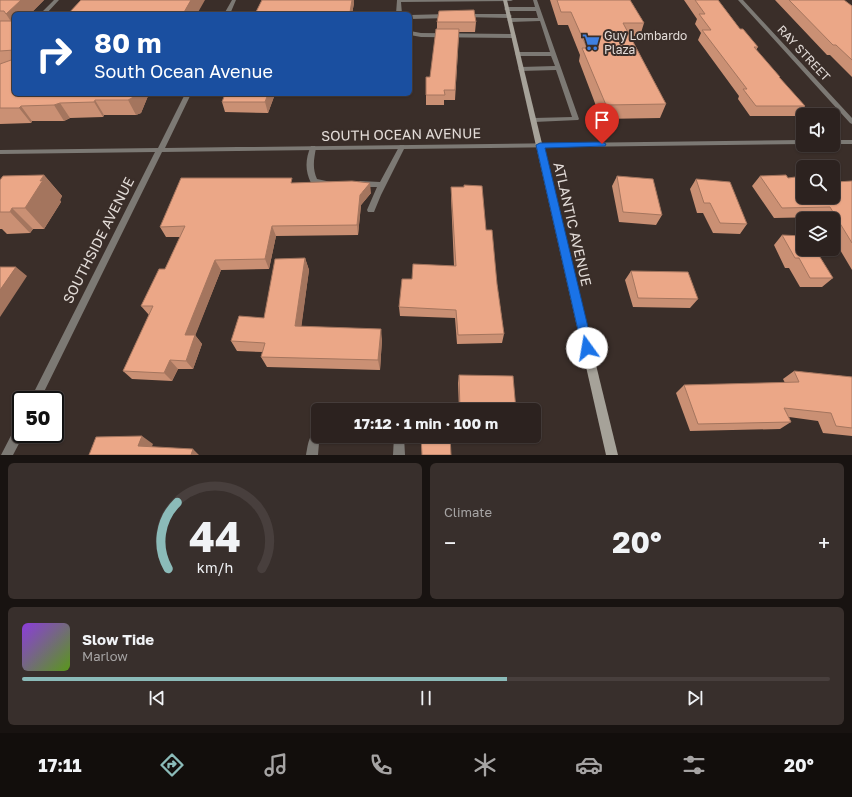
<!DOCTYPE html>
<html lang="en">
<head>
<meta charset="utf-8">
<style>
  body { margin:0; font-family:"Golos Text",sans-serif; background:#382f2c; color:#f1f3f6; height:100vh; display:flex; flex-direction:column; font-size:15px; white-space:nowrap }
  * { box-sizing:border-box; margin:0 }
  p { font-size:13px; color:#a6a4a4 }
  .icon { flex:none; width:22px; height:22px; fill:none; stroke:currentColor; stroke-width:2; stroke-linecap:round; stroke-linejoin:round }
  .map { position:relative; height:455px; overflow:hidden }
  .panel { display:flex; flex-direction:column; gap:8px; padding:8px; background:#181311; flex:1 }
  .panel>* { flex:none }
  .guide { position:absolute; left:12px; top:12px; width:400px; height:84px; border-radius:6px; box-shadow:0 1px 3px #0004,0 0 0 1px #483f3d; background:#1a4fa0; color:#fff; overflow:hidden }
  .tools { position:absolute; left:796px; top:108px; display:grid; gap:8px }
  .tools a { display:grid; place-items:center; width:44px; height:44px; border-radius:6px; background:#2c221f; box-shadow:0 1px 3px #0004,0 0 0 1px #483f3d; font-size:20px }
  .speed { position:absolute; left:12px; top:391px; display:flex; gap:8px; font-size:20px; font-weight:700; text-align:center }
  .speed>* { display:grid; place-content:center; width:52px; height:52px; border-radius:50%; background:#2c221f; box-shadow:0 1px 3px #0004,0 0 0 1px #483f3d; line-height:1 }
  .speed .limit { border:2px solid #111; border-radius:6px; background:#fff; color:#111 }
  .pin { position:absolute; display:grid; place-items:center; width:34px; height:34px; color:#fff; margin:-41px -17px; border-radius:50% 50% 50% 0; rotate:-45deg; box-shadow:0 0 4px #0007 }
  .pin .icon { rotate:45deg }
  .me { position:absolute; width:44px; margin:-22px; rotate:347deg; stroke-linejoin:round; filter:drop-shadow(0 0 3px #0008) }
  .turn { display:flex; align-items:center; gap:14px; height:84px; padding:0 16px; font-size:18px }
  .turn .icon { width:52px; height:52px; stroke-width:2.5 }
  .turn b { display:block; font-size:28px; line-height:34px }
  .big { font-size:30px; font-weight:700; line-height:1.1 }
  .panel .widget { flex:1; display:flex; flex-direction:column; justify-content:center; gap:6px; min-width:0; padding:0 14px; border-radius:6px; background:#382f2c }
  .panel .dial { align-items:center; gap:0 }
  .dial svg { height:104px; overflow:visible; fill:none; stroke:#483f3d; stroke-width:7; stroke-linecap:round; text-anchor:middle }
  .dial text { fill:#f1f3f6; stroke:none }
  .song { display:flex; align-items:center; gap:12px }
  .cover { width:48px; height:48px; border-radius:6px; background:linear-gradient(135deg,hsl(270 70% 55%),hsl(90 70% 35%)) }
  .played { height:4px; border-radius:2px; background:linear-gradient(90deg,#8bbbb9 60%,#483f3d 60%) }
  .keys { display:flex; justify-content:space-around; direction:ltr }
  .heat { display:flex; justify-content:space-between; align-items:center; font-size:22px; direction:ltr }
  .panel .tiles { flex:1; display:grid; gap:8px; grid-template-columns:1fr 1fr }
  .widget:last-child { grid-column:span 2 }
  .trip { position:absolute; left:311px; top:403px; width:230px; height:40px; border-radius:6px; background:#2c221f; box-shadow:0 1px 3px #0004,0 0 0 1px #483f3d; font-weight:700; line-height:40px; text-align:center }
  .tab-bar { display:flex; height:64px; justify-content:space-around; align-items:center; background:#120e0c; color:#a6a4a4 }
  .tab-bar .icon { width:28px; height:28px }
  .tab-bar .current { color:#8bbbb9 }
  .tab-bar b { font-size:18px; color:#f1f3f6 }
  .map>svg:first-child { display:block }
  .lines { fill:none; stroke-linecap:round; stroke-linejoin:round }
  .lane { fill:#7c7974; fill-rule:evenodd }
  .street { fill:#7c7974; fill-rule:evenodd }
  .secondary { fill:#a6a299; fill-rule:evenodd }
  .wall { fill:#ca9074 }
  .shaded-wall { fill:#a4755e }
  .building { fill:#eba787; stroke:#a4755e }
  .route { fill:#1a73e8; stroke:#114b97 }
  .labels { text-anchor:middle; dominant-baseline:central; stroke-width:4; stroke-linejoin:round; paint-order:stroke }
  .far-poi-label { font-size:12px; fill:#e3dcd8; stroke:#3a2e29; text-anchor:start }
  .far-street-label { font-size:12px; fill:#e3dcd8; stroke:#3a2e29 }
  .street-label { font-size:14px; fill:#e3dcd8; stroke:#3a2e29 }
</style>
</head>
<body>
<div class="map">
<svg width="852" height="455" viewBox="0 0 852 455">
  <rect width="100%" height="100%" fill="#3a2e29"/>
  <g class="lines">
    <path class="lane" d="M54,0H59L46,14H40Z
      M397,0H513L511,1L401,2L402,14H396Z
      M533,0H537L579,119L578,120L534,122L531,120L534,118L572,117L556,70L521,71L518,69L521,67L555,66L551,56H518L515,54L518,52H550L540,21L510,22L507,20L510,18H538L536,11H507L504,9L507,7H535Z
      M465,14H509L512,16L509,18L463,17L462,16Z
      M410,15L448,14L451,16L448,18L410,19Z
      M410,31L421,33L513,34L516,36L513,38L421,37L410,35Z
      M400,145H404L405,147L381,195L374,212H368L367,210L377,187H360L356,184L360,181L380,182Z
      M311,146H315L316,148C314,159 312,168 317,179L331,182L332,184L331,186L328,187L311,183C305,171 305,159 311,146Z
      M318,430V436H323L319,443L318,455H306C308,446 308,434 318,430Z
      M394,436H404L405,455H393Z"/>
    <path class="street" d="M232,0H236L230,14H224Z
      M738,0H743L852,118V124L850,123Z
      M185,94H191L165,148L803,140V144L162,152L40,400H30L155,152L0,154V150L158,148Z
      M833,140H852V144H833Z
      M21,423V434H24L13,455H1L17,424Z"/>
    <path class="secondary" d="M503,0H507L618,455H606Z"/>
  </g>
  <path class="wall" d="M0,0H44L30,14H14V94H147L148,96L141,113L136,115H104L103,117L70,118L64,121H32L31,123L0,124Z
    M262,0H354V3L352,14H255Z
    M550,0H630L644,23L640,36H630L666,104L660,118L601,119L579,61L580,55L568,25H558Z
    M684,0H718L740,29L758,47L756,50L780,77L779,78L805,106L797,116H750L738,99L739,96L698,40L701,33L695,24L697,19Z
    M775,0H844L852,6V77L830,55H827Z
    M437,22H476L475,32H459L455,100H444V105H426V77H430L437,29Z
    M275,94L268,113L225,112L222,102Z
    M44,175L62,196L60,200L61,202L44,229H33L30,233L7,234L2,229H0V180Z
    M617,176L662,215L656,225L619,222L612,186Z
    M760,176L836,182L852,181V270L833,238V219H822L820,217L774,218L752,186Z
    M696,179L747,224L740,234L713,233L703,213H697L690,189Z
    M293,183L371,193L361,205L358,235L276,236L269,269L221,270L195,335L202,344L193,369H178L172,381L132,379L123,371L149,315L141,306L165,269L180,237H166L160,227Z
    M451,187L486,230L497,284L504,334L502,343L457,344L455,318L400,316L399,307L412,279L454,266L451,197Z
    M782,235L833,278L822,287H800L789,268H785L774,245Z
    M305,258L309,270L301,327L382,339L380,370L267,367L261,357L263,352L237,351L231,341L264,318Z
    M631,271L698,299L690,308L633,307L625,280Z
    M794,371L852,377V436L823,433L818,421L789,417L791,422L780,429L690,431L676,393L684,385L785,383L783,379Z
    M459,375L516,410H459L458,383Z"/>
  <path class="shaded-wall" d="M21,0H44L30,14H14V26L6,14Z
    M191,0H205L197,14H183Z
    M352,0H354V3L352,14H350V12Z
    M134,94H147L148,96L141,113L136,115L128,100Z
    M268,94H275L268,113L265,102Z
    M95,100L104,115L103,117L94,102Z
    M60,103L70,118L64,121L54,105Z
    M21,106L32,121L31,123L19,108Z
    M44,175L62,196L60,200L61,202L44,229L25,208Z
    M370,183L371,193L361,205L358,235L357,225L360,195Z
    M12,208L33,229L30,233L10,212Z
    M272,226L276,236L269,269L265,259Z
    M305,258L309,270L300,337L295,326Z
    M215,260L221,270L192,344L185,335Z
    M16,267L27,276L0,317V290Z
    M381,329L382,339L380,370L378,360Z
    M195,335L202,344L193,369L186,361Z
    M170,360L178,369L172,381L164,373Z
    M142,436L153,444L149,454L138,446Z
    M193,449L199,455H191Z"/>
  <path class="building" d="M0,0H21L6,14L4,11H0Z
    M81,0H191L183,14H68Z
    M262,0H352L350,12L283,13V14H255Z
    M557,0H630L644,23H623L666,104L606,105L582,48H587L571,12H561Z
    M695,0H718L740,29H743L758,47H754L780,77H779L805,106H756L743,89H747L702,30H711L699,14H705Z
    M789,0H844L852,6V60L836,45H833Z
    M474,10L476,22H437L439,11Z
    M0,21H14V50L0,51Z
    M436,29H459L455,90H444L445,95H426V77H430Z
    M14,59V94H134L132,98L128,100H95L94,102L60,103L54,105L21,106L19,108H0V64Z
    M225,94H268L265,102H222Z
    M44,175L40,181L43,180L25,208H12L10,212H0V180L3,176Z
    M786,175L788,178L803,176V197H833V178L836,182L852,181V243L830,207L782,208L760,176Z
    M617,176L653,179L662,215L623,212Z
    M181,178H292L291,183L352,181L370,183L360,195L357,225L272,226L265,259L215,260L185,335H195L186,361L170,360L164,373L123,371L153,306H141L159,269H165L185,226L160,227Z
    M696,179L730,182L747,224L720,223L710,203H704Z
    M464,185L482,186L486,230H492L497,284L504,334L458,335L456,310L399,307L402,279H412L413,264L456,266L451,187H464Z
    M782,235L803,236V249H815L833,278H810L799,258H795Z
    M305,258L295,326L381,329L378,360L261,357L265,343L231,341L239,316L264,318L275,259Z
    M0,267H16L0,290Z
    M631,271L688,272L698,299L638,298Z
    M794,371L852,377V428L836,426L831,413L784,408L791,422L698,424L684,385L799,382Z
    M459,375L513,376L516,410H460Z
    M142,436L138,446L193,449L191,455H89L96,437Z
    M421,436H450L451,455H422Z"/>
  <path class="route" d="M602,142L606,144L605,146L545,148L593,348L591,352L587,353L584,352L582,348L536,145L540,143Z"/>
  <defs>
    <g id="supermarket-bare" transform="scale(1.38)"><path d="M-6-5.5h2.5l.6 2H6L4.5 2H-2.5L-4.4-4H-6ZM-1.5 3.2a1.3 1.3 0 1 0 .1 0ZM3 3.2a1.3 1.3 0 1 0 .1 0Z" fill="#3f7fe0" stroke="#3a2e29" stroke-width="2.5" paint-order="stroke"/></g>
  </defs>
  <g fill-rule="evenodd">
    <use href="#supermarket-bare" x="591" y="42"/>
  </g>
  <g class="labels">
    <g class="far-poi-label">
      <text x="604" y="35">Guy Lombardo<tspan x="604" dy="14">Plaza</tspan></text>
    </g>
    <g class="far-street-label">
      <text transform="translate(804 53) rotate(47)">RAY STREET</text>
    </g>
    <g class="street-label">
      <text transform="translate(401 134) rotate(-1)">SOUTH OCEAN AVENUE</text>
      <text transform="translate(573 224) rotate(77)">ATLANTIC AVENUE</text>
      <text transform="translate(98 240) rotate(-63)">SOUTHSIDE AVENUE</text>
    </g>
  </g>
</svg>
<div class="tools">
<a><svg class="icon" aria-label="sound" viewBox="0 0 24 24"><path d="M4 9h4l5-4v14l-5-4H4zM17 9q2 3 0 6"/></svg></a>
<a><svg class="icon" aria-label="search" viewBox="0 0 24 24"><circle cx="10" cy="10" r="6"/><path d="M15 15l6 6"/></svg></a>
<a><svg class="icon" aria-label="layers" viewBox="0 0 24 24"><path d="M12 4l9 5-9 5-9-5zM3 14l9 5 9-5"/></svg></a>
</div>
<div class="speed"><div class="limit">50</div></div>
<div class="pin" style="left:602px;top:144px;background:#d93025"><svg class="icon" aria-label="arrive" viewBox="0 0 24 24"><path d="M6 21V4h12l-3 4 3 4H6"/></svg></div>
<svg class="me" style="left:587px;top:348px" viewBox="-20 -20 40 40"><circle r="19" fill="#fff"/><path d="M0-13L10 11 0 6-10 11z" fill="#1a73e8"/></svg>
<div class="trip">17:12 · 1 min · 100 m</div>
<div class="guide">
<div class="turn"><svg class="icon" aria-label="right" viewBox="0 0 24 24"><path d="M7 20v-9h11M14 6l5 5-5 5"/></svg><div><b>80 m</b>South Ocean Avenue</div></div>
</div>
</div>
<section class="panel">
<div class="tiles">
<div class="widget dial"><svg viewBox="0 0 100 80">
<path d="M14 69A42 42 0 1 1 86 69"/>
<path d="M14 69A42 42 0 0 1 21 18" stroke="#8bbbb9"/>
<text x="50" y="56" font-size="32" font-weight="700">44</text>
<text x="50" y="72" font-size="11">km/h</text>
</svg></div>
<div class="widget"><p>Climate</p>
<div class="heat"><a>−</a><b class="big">20°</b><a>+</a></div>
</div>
<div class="widget">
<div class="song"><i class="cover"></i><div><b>Slow Tide</b><p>Marlow</p></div></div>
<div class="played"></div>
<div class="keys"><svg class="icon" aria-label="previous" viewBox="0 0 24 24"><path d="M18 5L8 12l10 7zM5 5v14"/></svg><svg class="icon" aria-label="pause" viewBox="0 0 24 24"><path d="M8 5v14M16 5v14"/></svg><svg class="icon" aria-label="next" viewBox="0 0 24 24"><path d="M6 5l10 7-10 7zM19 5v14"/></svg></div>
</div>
</div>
</section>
<nav class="tab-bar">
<b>17:11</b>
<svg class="icon current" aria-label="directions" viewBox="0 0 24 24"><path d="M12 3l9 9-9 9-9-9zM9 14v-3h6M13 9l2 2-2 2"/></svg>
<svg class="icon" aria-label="music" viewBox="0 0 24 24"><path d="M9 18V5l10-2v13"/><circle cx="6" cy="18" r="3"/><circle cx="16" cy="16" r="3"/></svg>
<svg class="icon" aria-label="phone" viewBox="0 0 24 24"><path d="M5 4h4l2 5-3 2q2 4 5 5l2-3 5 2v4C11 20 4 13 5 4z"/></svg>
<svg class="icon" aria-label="climate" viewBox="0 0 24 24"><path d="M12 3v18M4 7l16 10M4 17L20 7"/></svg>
<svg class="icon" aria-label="car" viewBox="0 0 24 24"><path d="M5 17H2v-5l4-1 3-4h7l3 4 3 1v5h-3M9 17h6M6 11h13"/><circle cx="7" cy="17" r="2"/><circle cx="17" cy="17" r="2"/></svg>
<svg class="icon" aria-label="filters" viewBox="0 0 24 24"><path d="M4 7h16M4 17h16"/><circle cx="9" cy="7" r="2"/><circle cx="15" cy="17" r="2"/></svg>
<b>20°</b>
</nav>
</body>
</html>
